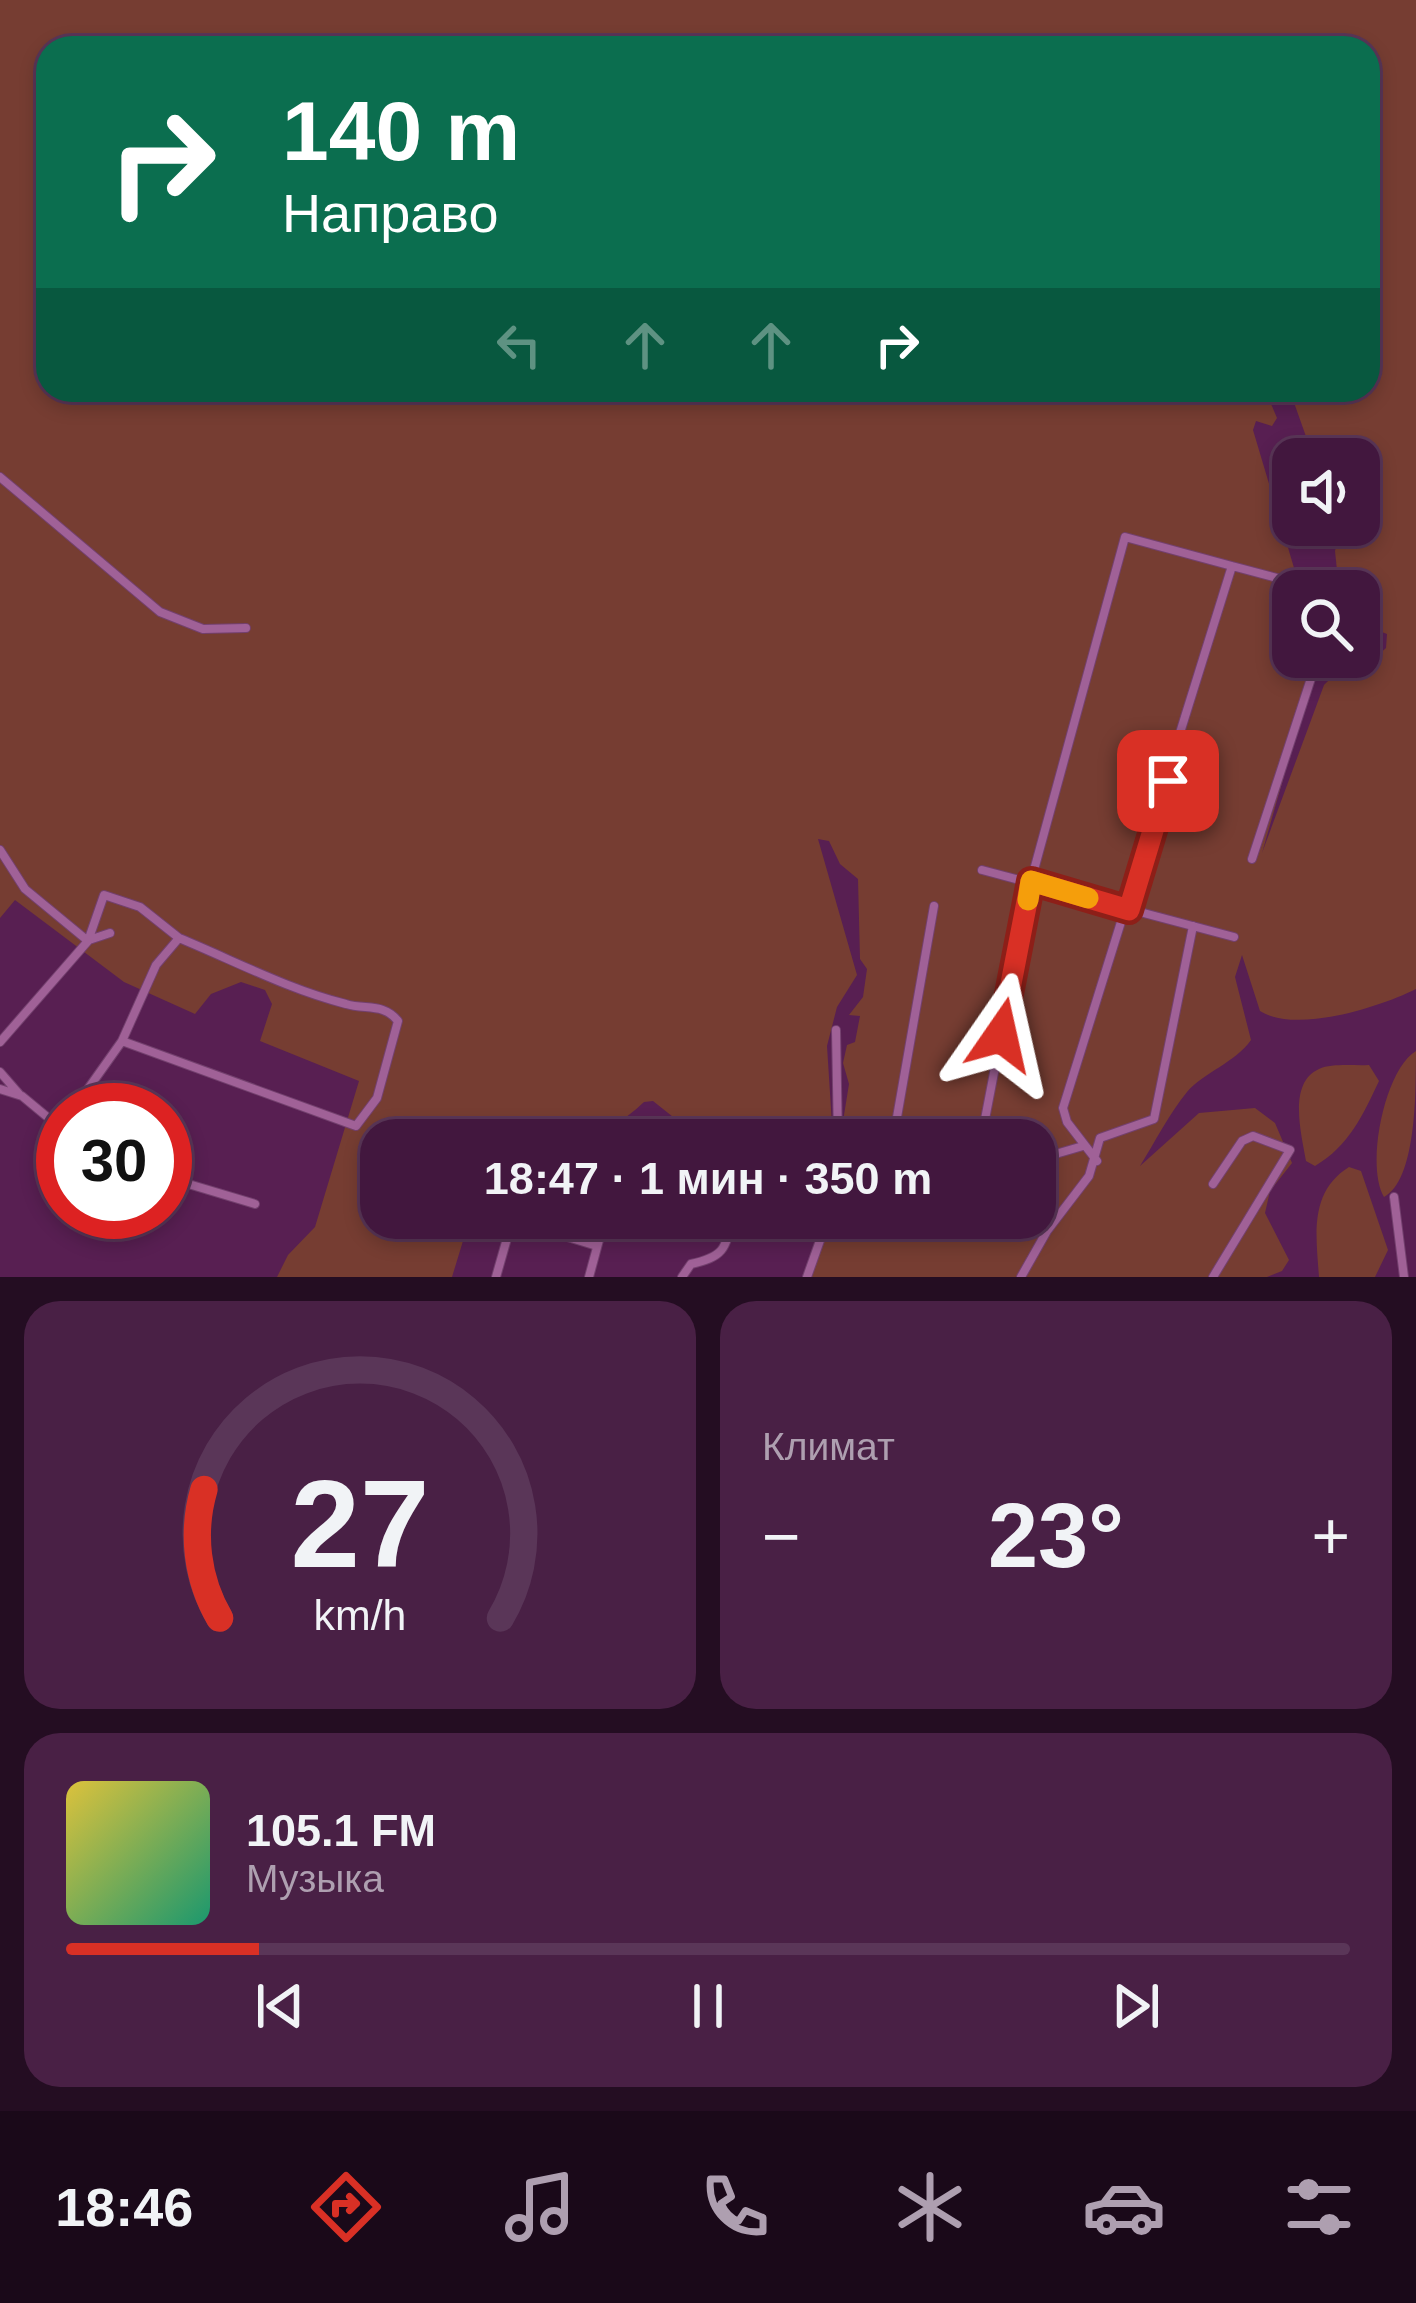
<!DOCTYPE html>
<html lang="ru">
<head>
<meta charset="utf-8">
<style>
  body { margin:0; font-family:Helvetica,sans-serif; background:#492045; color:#f1f3f6; height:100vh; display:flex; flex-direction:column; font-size:45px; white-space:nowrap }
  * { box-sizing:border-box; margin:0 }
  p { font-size:39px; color:#ae9fb0 }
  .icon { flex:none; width:66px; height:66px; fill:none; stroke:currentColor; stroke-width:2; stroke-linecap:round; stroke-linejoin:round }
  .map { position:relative; height:1277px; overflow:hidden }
  .sheet { display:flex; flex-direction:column; gap:24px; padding:24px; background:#240d22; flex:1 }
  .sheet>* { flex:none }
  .banner { position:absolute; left:36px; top:36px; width:1344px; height:366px; border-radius:36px; box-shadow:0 6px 18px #0003,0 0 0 3px #5a3658; background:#0b6e4f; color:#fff; overflow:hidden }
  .fabs { position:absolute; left:1272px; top:438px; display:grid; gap:24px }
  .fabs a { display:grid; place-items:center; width:108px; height:108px; border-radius:24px; background:#42173e; box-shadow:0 6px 18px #0003,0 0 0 3px #5a3658; font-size:60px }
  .speed { position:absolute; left:36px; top:1083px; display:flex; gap:24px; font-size:60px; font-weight:700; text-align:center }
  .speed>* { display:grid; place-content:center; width:156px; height:156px; border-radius:50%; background:#42173e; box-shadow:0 6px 18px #0003,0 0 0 3px #5a3658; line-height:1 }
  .speed .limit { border:18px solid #d22; background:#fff; color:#111 }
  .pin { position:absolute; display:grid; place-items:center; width:102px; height:102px; color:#fff; margin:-51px; border-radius:24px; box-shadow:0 6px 18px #0006 }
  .me { position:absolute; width:132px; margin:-66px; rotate:11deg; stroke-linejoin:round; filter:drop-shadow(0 0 9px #0008) }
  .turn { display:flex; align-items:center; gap:42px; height:252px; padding:0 48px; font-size:54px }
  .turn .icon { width:156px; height:156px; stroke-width:2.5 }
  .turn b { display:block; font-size:84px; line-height:102px }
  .lanes { display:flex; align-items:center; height:114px; padding:0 48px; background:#0003; justify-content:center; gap:60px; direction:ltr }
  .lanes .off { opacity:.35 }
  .big { font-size:90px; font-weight:600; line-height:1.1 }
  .sheet .widget { flex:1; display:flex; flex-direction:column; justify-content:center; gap:18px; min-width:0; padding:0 42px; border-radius:36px; background:#492045 }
  .sheet .dial { align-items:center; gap:0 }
  .dial svg { height:312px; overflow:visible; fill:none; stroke:#5a3658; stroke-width:7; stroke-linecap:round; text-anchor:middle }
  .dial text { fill:#f1f3f6; stroke:none }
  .song { display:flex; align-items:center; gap:36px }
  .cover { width:144px; height:144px; border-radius:18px; background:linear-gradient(135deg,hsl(50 70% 55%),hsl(160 70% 35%)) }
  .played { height:12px; border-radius:6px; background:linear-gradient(90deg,#d93025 15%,#5a3658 15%) }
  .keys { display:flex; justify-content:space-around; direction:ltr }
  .heat { display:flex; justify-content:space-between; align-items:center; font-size:66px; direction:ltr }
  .sheet .tiles { flex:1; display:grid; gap:24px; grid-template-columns:1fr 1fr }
  .widget:last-child { grid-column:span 2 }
  .trip { position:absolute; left:360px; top:1119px; width:696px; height:120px; border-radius:36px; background:#42173e; box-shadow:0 6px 18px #0003,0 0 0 3px #5a3658; font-weight:600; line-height:120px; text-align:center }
  .dock { display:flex; height:192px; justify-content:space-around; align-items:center; background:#1a0919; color:#ae9fb0 }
  .dock .icon { width:84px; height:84px }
  .dock .current { color:#d93025 }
  .dock b { font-size:54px; color:#f1f3f6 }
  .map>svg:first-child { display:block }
  .green { fill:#763d32; fill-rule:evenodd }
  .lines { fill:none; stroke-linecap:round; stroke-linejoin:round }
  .minor-casing { stroke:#73406e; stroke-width:10 }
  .minor { stroke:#a06197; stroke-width:8 }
  .route-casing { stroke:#8d1f18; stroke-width:30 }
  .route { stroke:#d93025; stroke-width:21 }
  .slow { stroke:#f59e0b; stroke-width:21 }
</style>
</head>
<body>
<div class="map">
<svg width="1416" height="1277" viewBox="0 0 1416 1277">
  <rect width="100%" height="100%" fill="#581f52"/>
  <path class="green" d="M0,0H1416V989C1380,1007 1296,1034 1260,1011L1242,955L1235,977L1251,1040C1236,1062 1203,1073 1187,1092C1169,1114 1155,1142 1140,1166L1199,1113L1255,1108L1275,1123L1292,1163L1270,1191L1265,1213L1289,1260L1282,1271L1267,1277H805L818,1232H794L763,1222L742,1227L741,1218H1035V1140H840L849,1084L843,1063L847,1045L855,1042L860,1016L849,1015L863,997L867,969L860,959L858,879L840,864L829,841L818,839L857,975L837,1007L827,1046L833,1140H702L653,1101L644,1102C616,1128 593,1141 556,1129L528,1140H381V1218H470L452,1277H277L288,1255L315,1227L359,1081L260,1041L272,1004L265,990L241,982L211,994L195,1014L124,982L15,900L0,918ZM48,48H1368V390H48ZM1279,392L1292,397L1314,459H1359V525H1342L1335,551L1338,580L1357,578L1359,642L1374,629L1387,634L1386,648C1367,666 1341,667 1324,685L1262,853L1318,657H1293V591H1309L1300,588L1253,430L1256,421L1272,426L1277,418L1269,399Z
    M1416,1051C1416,1095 1416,1180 1384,1197C1365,1165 1385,1069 1416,1051Z
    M1369,1065L1379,1081C1363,1115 1349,1146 1315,1166L1306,1161C1302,1136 1287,1083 1319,1069C1332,1063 1355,1066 1369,1065Z
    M1349,1167L1361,1171L1388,1250L1375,1277H1319C1316,1235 1309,1192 1349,1167Z"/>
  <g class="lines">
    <g class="minor-casing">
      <path id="minor" d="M0,477L160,612L203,629L246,628
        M1232,566L1326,591
        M0,850L25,889L88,941
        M1252,859L1318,657
        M982,870L1234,937
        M89,940L110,933
        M836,1030L838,1140
        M0,1042L88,941L104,895L140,907L179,938
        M0,1072L20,1095
        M0,1089L22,1096L63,1130
        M73,1110L122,1041L356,1126L377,1098L398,1021C384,1003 366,1010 346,1004C287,989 235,961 179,938L156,965L122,1041
        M629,1140L634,1125
        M667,1140L678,1125L702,1140
        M893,1140L934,906
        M981,1140L1031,881L1125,537L1232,566L1063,1108L1067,1122L1097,1161
        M1035,1160L1083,1146
        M165,1177L255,1204
        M1394,1197L1404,1277
        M611,1218L634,1228L644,1218
        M512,1220L597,1246
        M496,1277L512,1221
        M589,1277L605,1218
        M682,1277L691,1264C722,1257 727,1250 731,1218
        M807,1277L828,1218
        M1021,1277L1047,1231L1089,1176L1100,1138L1154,1119L1193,926
        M1213,1277L1290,1150L1253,1136L1242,1141L1213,1184"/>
    </g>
    <use href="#minor" class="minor"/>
  </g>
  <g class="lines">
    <g class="route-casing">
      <path id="route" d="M1001,1035L1031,881L1129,910L1168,781"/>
    </g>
    <use href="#route" class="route"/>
    <path class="slow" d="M1028,900L1031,881L1088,898"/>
  </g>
</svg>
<div class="fabs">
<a><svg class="icon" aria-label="sound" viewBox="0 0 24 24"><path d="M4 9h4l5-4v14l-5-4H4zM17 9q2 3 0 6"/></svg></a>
<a><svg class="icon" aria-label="search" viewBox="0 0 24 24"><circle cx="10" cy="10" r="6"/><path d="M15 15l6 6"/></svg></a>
</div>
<div class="speed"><div class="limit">30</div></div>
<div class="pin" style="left:1168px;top:781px;background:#d93025"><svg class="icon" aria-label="arrive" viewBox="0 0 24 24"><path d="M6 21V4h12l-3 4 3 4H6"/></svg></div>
<svg class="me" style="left:1001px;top:1035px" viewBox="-20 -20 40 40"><path d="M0-17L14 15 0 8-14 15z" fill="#d93025" stroke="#fff" stroke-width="4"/></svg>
<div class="trip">18:47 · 1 мин · 350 m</div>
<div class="banner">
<div class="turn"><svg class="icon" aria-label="right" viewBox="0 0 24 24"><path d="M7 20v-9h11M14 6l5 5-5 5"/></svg><div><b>140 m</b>Направо</div></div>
<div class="lanes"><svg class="icon off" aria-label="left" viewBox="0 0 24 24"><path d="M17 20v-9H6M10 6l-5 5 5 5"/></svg><svg class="icon off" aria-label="ahead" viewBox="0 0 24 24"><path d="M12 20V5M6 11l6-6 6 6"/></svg><svg class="icon off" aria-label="ahead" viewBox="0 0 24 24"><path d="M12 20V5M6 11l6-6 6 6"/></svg><svg class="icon" aria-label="right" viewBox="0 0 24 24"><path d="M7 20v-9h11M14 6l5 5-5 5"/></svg></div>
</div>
</div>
<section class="sheet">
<div class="tiles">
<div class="widget dial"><svg viewBox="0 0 100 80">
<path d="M14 69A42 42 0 1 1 86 69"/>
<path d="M14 69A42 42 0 0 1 10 36" stroke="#d93025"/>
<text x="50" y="56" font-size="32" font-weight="700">27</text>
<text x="50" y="72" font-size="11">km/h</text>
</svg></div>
<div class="widget"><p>Климат</p>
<div class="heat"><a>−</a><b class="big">23°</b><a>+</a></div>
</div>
<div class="widget">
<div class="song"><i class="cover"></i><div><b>105.1 FM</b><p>Музыка</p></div></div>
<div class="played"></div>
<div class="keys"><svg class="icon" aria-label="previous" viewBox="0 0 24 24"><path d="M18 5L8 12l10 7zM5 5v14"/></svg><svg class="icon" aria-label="pause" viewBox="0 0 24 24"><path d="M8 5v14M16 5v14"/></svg><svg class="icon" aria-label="next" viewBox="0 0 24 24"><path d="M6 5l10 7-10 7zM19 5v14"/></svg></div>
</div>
</div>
</section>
<nav class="dock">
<b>18:46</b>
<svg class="icon current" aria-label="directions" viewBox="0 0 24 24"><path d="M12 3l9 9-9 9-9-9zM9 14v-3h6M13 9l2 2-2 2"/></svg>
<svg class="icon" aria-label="music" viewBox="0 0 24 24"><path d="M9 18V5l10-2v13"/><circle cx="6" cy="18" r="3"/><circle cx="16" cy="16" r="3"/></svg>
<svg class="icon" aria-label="phone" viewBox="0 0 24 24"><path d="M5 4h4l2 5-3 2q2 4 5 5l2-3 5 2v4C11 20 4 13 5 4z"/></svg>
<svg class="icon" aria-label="climate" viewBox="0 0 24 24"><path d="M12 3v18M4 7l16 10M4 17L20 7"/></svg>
<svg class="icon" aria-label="car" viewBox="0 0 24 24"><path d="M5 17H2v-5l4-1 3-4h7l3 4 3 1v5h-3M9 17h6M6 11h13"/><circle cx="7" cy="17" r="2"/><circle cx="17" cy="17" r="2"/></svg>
<svg class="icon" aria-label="filters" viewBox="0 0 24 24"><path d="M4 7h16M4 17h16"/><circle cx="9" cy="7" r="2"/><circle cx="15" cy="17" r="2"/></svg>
</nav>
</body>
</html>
